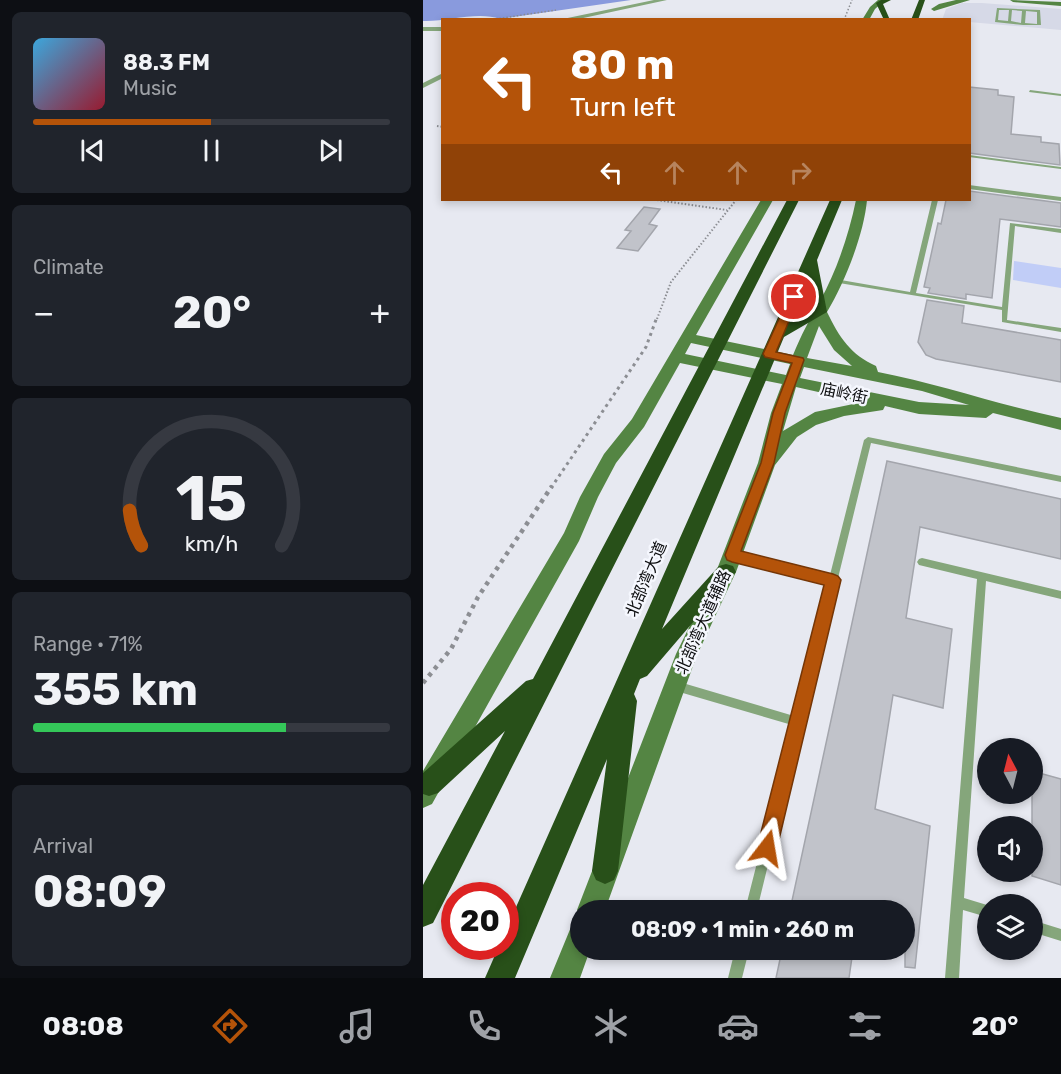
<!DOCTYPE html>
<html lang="en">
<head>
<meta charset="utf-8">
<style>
  body { margin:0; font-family:Rubik,"Noto Sans SC",sans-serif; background:#20242c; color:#f1f3f6; height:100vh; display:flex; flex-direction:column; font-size:22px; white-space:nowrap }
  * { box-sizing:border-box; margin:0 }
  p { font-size:20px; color:#9ea1a6 }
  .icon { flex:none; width:33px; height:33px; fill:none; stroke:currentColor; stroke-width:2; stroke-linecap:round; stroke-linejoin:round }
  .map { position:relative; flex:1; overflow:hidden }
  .side { display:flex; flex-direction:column; gap:12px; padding:12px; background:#0d0f14; width:423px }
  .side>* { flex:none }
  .guide { position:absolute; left:18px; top:18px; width:530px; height:183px; border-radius:0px; box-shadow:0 3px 9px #0003; background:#b45309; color:#fff; overflow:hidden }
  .needle { width:39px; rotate:353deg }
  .buttons { position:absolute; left:554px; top:738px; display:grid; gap:12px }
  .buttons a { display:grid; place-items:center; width:66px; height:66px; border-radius:50%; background:#171b24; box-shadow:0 3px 9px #0003; font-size:30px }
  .speed { position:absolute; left:18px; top:882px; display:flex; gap:12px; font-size:30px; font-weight:700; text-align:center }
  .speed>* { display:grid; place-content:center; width:78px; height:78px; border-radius:50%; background:#171b24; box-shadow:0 3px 9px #0003; line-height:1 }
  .speed .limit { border:9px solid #d22; background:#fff; color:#111 }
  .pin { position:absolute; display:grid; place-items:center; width:51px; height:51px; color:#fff; margin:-26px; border:3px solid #fff; border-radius:50%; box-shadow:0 2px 6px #0007 }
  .me { position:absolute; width:66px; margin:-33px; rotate:14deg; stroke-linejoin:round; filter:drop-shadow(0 0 4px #0008) }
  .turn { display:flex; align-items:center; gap:21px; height:126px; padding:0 30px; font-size:27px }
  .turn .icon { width:78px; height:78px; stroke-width:2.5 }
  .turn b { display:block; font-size:42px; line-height:51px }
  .lanes { display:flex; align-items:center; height:57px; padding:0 30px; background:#0003; justify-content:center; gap:30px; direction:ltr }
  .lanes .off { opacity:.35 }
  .big { font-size:45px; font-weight:700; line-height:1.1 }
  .side .widget { flex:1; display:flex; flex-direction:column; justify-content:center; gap:9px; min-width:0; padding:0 21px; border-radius:9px; background:#20242c }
  .side .dial { align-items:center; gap:0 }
  .dial svg { height:156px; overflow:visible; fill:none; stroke:#363941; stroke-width:7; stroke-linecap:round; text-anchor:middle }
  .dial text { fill:#f1f3f6; stroke:none }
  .song { display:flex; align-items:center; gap:18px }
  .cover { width:72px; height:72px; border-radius:9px; background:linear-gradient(135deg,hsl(200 70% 55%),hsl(350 70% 35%)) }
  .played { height:6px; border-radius:3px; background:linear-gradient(90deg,#b45309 50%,#363941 50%) }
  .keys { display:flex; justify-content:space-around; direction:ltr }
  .heat { display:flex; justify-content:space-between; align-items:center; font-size:33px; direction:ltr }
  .charge { height:9px; border-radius:4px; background:linear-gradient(90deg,#34c759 71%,#363941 0) }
  .trip { position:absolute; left:147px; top:900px; width:345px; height:60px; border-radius:30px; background:#171b24; box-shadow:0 3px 9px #0003; font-weight:700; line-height:60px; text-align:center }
  .tab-bar { display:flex; height:96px; justify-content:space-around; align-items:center; background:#090b0e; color:#9ea1a6 }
  .tab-bar .icon { width:42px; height:42px }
  .tab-bar .active { color:#b45309 }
  .tab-bar b { font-size:27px; color:#f1f3f6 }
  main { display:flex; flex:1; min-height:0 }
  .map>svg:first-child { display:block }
  .built { fill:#d6d9e7 }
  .green { fill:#c1cdf7 }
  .water { fill:#899add }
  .building { fill:#c1c3ca; stroke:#a3a5ac; stroke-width:1.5 }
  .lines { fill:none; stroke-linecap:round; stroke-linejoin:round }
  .path-far3 { stroke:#8c8e93; stroke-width:1.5; stroke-dasharray:1.5 2; stroke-linecap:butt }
  .path-far2 { stroke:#8c8e93; stroke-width:2; stroke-dasharray:1.5 2; stroke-linecap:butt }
  .path-far1 { stroke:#8c8e93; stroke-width:3; stroke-dasharray:3 4; stroke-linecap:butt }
  .path { stroke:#8c8e93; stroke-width:4.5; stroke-dasharray:4 5; stroke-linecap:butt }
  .lane { fill:#85a67b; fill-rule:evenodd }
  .street { fill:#85a67b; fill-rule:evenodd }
  .secondary { fill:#548543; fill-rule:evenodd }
  .highway { fill:#285019; fill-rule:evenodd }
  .route { fill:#b45309; stroke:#753606; stroke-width:1.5 }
  .labels { text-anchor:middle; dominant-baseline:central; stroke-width:5; stroke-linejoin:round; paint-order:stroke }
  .street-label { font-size:16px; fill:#0b0c0e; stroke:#f5f7fe }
</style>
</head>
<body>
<main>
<section class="side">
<div class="widget">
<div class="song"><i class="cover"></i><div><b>88.3 FM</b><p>Music</p></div></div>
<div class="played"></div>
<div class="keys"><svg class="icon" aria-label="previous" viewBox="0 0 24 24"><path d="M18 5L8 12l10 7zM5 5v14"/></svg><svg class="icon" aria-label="pause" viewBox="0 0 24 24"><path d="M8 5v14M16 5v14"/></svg><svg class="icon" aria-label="next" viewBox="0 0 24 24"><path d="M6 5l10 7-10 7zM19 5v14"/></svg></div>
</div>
<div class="widget"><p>Climate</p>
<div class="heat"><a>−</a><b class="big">20°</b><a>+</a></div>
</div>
<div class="widget dial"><svg viewBox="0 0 100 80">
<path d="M14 69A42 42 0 1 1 86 69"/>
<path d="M14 69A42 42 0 0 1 8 51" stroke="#b45309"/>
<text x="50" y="56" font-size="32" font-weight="700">15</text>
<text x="50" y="72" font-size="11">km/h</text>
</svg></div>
<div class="widget"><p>Range · 71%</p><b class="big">355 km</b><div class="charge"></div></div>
<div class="widget"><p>Arrival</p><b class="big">08:09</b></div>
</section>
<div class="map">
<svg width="638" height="978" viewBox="0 0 638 978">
  <rect width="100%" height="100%" fill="#e7e9f1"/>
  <path class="built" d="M539,3H559L638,9V30L546,22V20H519L523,9Z"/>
  <path class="green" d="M591,261L638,268V288L590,280Z"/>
  <path class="water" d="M0,0H208L77,19C55,11 23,22 0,21Z"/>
  <path class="building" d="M546,87L575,90V95L591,97L588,134L618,137V142L636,144L637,165L546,153Z
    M546,191L638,203V227L577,219L569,298L543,294V299L505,293L507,288L501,287L515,223L518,224L523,200H546Z
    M221,207L237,209L226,224L234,226L215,251L194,248L208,231L202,230Z
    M504,300L541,306L539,323L638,340V382L513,359L503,355L495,342Z
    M464,461L638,499V559L497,527L483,618L529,629L520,708L470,695L452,809L507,826L492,968L482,967V910H367Z
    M609,771L638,779V885L609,876Z
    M359,950H430L426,978H353Z"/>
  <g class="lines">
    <path class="path-far3" d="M66,20L133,10
      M421,20L429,0"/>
    <path class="path-far2" d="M14,126L20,127
      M234,200L304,210
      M234,319L248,282L313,200"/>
    <path class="path-far1" d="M128,488L223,347L234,317"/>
    <path class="path" d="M0,683L28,649L55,597L129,486"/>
    <path class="lane" d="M574,8L617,10L618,25H600L572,22ZM576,10H586L585,21L575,20ZM589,10L599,11L598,23L588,21ZM603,11L614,12V24L602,23Z
      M607,90L638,94V96L606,92Z
      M546,155L638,167V169L546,157Z
      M546,185L638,197V201L546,189Z
      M509,200H515L493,293L579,307L587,223L638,229V233L592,226L584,320L638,328V332L579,322V310L410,282L409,281L412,279L487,292Z
      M445,437L638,476V482L448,443L334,910H322L369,725L253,691L249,689L248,686L249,683L253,681L371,716L405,583L309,560L306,559L305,556L306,553L309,552L407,575L441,440Z
      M499,558L638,591V599L563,581L541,898L564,905V917L540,910L536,978H522L554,579L496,565L494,562L496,559Z
      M609,920L638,929V941L609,932Z
      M312,950H326L319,978H305Z"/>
    <path class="street" d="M231,0H244L151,20H135Z
      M0,27H20V31H0Z
      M20,73V78L0,88V83Z"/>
    <path class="secondary" d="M455,0H462L452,9L446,20H439L447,7Z
      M533,0H547L511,11L508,9L516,4Z
      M587,0L638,2V6L590,2Z
      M338,200H350L273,335L370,355C378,335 387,319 397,301C414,270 426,234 433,200H444C441,234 422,282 404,312C416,337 428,355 453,366L455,372C517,384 576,405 638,418V430L570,413L563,418L496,414L462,406L460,410L421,416L393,425L374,437L352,465L313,572L274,655L182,910H158V918L154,910L253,654L293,572L335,463L348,413L359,384L257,363L221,427L193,463L175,497L156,541L9,804L0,808V771L141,533L157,497L181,454L209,419ZM396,326L411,350L429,366L384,358ZM268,343L367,364L363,375L262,354ZM381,367L499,391L546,405L496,402L377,378ZM373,387L440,402L392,412L360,431Z
      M158,923V950H167L157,978H127L148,927Z"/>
    <path class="highway" d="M458,0H468L460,4L467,20H461L453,3Z
      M496,0H502L495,20H488Z
      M364,200H376L10,923L0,927V885L82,731L15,793L6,796L0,794V773L103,681L110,679Z
      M407,200H419L394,260L404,312L361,337L239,629L296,566L303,564L310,566L313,572L224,676L217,679L211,694L214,701L195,871L191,880L182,884L173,880L169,871L184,759L92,978H62L76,946H82V932ZM385,281L390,310L367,322Z"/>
  </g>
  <path class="route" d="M371,294L376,297L353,352L380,358L381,360L362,413L351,463L318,551L410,574L415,576L418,580L354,848L351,855L344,858L337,855L334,848L401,585L309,562L304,560L302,555L338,463L350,413L369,363L342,357L340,354L366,297Z"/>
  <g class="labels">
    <g class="street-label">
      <text transform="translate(421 393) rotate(12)">庙岭街</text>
      <text transform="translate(223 579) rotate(-67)">北部湾大道</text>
      <text transform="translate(280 622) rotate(-66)">北部湾大道辅路</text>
    </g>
  </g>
</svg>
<div class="buttons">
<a><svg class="needle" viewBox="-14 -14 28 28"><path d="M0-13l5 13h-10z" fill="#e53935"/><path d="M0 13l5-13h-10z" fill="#9ea1a6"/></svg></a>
<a><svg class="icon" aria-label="sound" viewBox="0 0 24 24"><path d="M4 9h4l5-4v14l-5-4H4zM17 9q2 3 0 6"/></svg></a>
<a><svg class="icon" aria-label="layers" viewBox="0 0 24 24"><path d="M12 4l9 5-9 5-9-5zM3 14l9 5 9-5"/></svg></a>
</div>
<div class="speed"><div class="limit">20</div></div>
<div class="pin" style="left:371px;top:297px;background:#d93025"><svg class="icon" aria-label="arrive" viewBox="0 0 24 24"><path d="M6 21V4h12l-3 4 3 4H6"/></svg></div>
<svg class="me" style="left:344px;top:848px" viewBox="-20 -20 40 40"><path d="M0-17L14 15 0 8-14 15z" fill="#b45309" stroke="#fff" stroke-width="4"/></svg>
<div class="trip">08:09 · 1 min · 260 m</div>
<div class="guide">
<div class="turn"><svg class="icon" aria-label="left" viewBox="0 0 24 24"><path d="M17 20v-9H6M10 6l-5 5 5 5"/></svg><div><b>80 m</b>Turn left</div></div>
<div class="lanes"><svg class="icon" aria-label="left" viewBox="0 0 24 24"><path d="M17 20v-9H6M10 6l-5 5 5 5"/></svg><svg class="icon off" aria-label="ahead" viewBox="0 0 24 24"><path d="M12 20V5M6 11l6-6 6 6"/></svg><svg class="icon off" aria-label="ahead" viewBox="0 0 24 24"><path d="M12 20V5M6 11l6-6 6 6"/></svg><svg class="icon off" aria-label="right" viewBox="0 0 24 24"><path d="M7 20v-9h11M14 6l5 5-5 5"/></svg></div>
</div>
</div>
</main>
<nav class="tab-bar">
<b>08:08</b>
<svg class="icon active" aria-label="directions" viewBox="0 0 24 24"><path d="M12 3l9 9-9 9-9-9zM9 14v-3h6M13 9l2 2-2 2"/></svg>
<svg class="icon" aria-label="music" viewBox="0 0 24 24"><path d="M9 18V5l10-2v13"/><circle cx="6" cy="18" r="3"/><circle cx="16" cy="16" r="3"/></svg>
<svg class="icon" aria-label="phone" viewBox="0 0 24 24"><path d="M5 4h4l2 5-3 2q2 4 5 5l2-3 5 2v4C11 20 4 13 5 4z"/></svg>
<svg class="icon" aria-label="climate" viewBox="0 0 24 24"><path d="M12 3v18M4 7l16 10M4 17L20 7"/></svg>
<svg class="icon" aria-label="car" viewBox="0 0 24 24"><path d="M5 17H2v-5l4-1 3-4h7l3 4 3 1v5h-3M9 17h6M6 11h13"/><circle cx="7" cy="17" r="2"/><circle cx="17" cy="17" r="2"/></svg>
<svg class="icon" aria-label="filters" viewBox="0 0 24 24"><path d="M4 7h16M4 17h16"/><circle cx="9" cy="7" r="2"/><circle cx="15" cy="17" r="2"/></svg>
<b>20°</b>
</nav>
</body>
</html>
